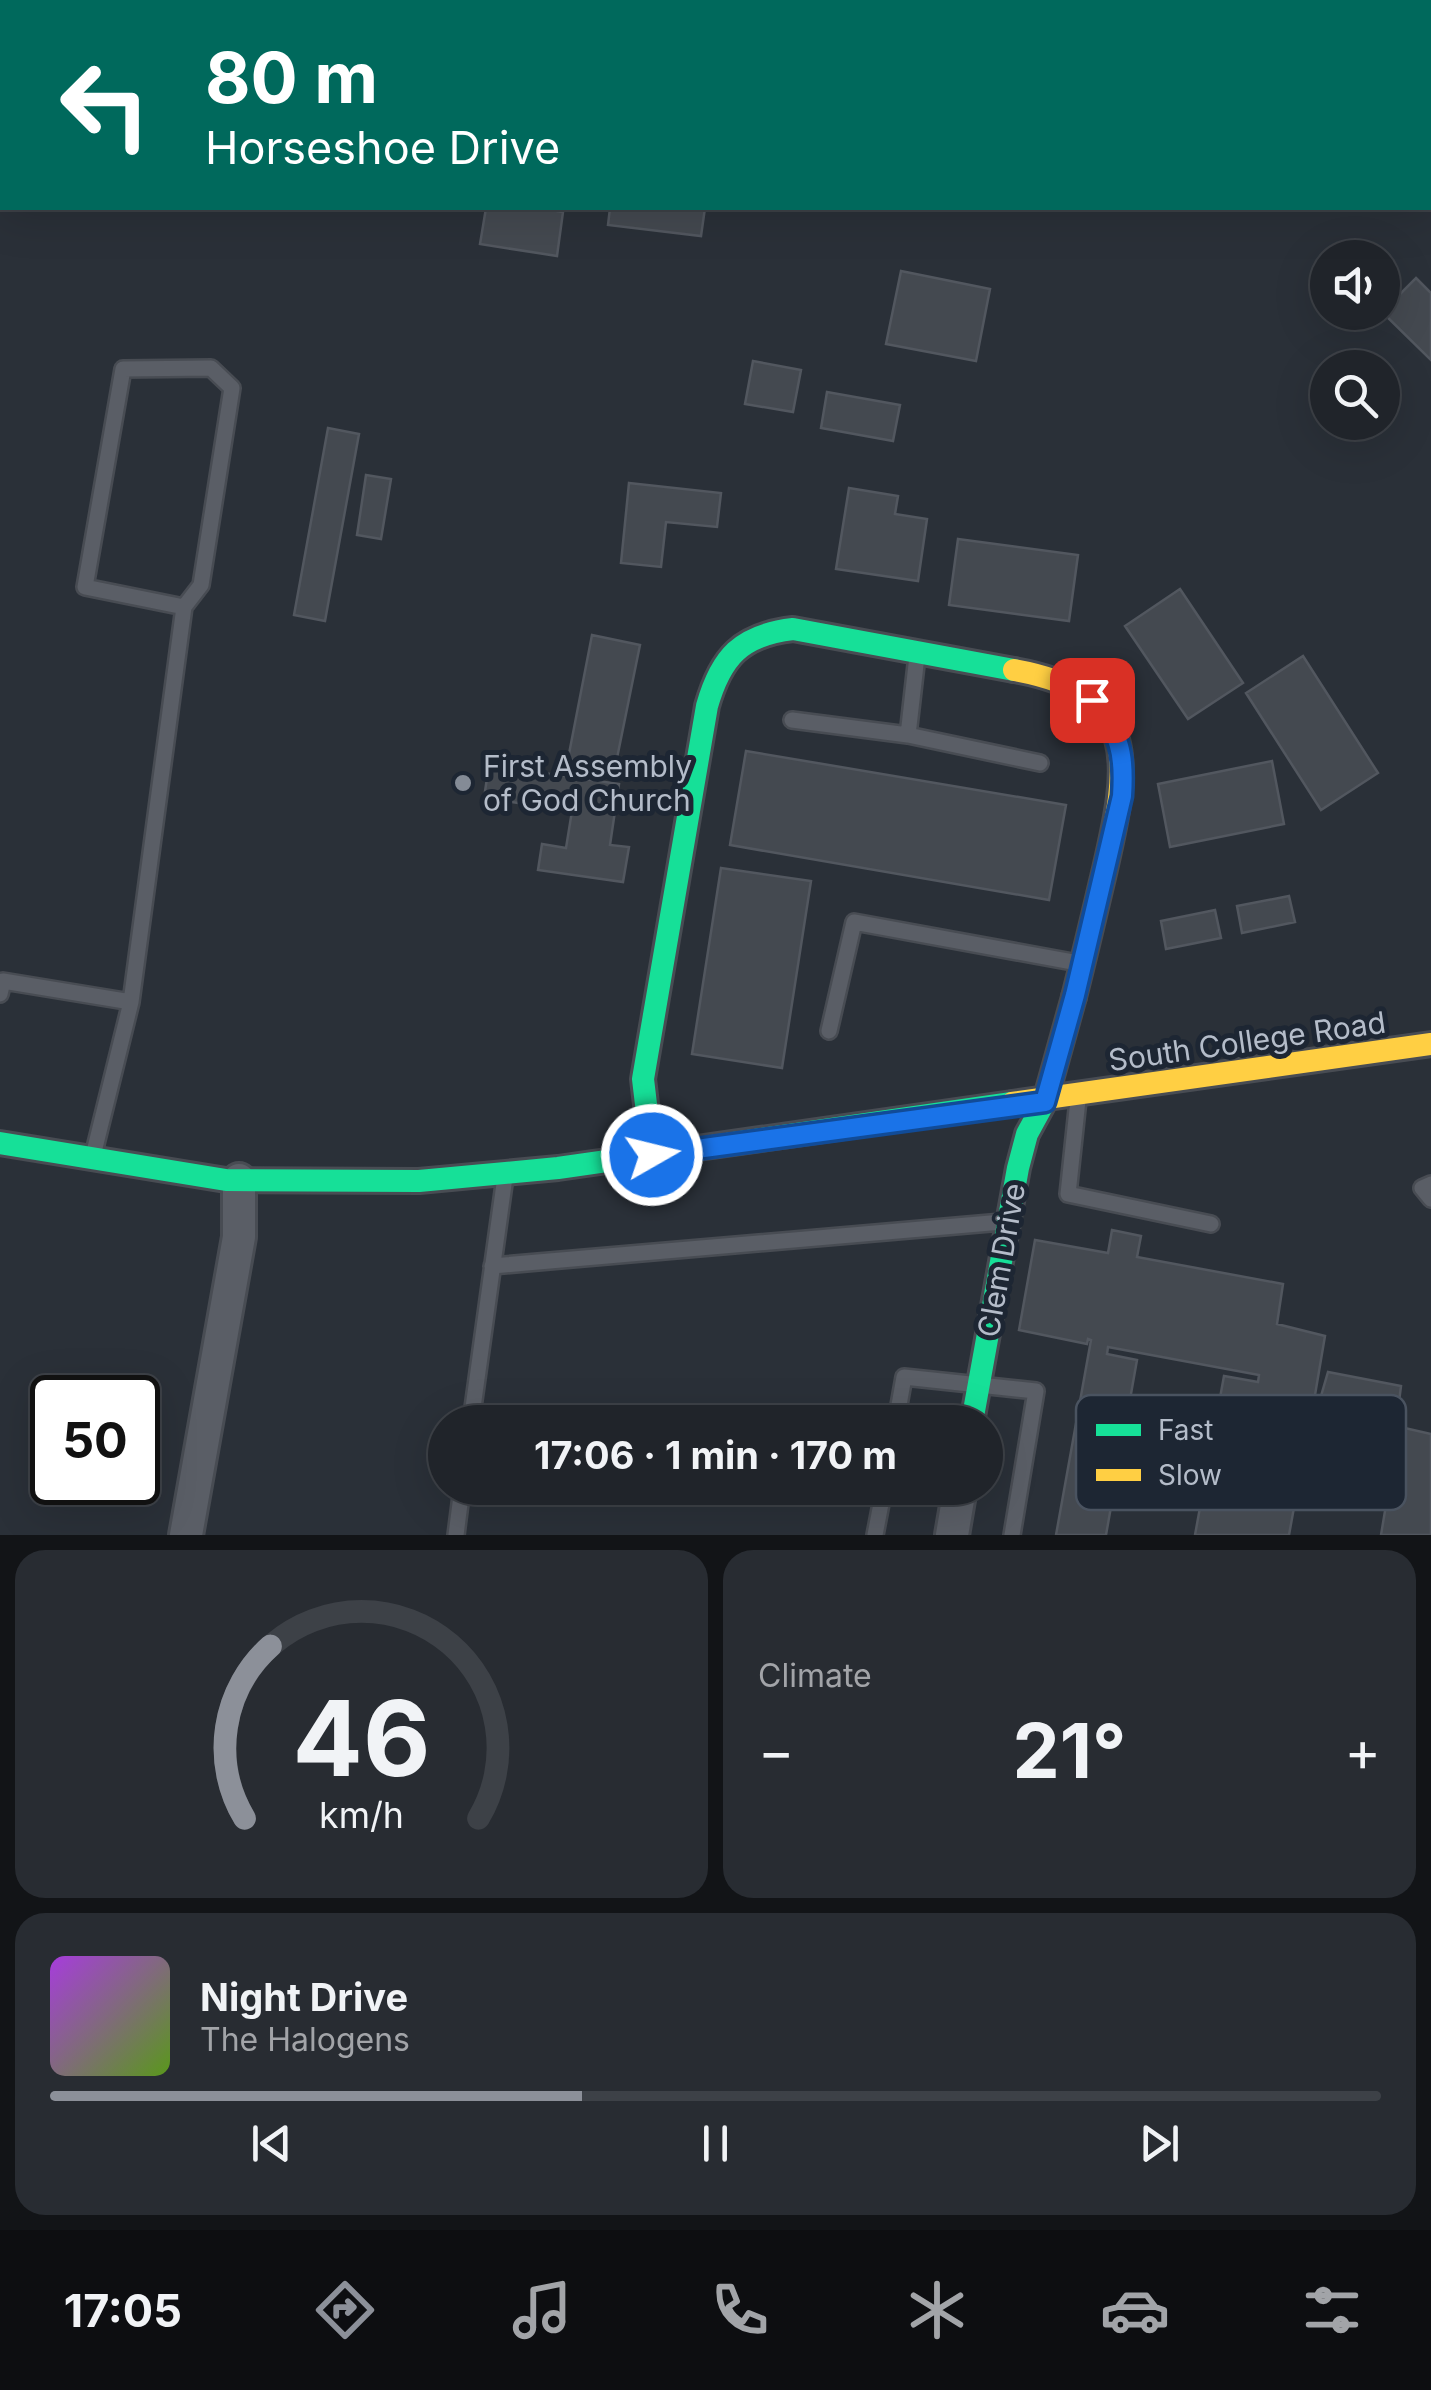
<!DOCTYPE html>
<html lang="en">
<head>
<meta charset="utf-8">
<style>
  body { margin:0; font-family:Inter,sans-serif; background:#282c32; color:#f1f3f6; height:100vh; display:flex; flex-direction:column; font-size:38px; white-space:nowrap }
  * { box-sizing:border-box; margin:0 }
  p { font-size:32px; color:#a2a4a8 }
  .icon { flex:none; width:55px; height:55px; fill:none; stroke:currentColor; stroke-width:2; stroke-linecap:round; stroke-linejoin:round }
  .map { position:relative; height:1535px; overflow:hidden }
  .drawer { display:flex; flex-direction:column; gap:15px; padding:15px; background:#121417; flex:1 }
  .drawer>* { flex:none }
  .top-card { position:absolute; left:0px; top:0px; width:1432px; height:210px; box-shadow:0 10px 40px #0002,0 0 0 2px #3d4147; background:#00695c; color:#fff; overflow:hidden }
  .tools { position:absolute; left:1310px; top:240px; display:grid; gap:20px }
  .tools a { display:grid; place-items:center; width:90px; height:90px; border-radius:50%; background:#20242a; box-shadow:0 10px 40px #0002,0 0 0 2px #3d4147; font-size:50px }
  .speed { position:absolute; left:30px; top:1375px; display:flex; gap:20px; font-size:50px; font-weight:700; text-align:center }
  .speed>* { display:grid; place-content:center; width:130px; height:130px; border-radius:50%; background:#20242a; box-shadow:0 10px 40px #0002,0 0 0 2px #3d4147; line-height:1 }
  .speed .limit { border:5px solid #111; border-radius:15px; background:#fff; color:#111 }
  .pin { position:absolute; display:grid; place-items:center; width:85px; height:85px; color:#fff; margin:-42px; border-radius:20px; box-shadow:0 5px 15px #0006 }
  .me { position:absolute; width:110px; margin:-55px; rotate:82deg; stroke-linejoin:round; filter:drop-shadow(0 0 8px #0008) }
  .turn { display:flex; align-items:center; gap:35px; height:210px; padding:0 40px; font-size:45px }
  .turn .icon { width:130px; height:130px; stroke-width:2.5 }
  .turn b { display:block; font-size:70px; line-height:85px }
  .big { font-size:75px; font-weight:700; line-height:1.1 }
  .drawer .tile { flex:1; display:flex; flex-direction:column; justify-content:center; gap:15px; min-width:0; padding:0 35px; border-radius:30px; background:#282c32 }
  .drawer .dial { align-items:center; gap:0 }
  .dial svg { height:260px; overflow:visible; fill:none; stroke:#3d4147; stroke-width:7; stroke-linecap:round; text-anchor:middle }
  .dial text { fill:#f1f3f6; stroke:none }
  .song { display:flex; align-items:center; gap:30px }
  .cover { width:120px; height:120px; border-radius:15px; background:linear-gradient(135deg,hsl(280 70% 55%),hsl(90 70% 35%)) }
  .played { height:10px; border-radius:5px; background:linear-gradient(90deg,#8c9099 40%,#3d4147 40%) }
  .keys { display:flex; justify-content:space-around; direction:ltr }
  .heat { display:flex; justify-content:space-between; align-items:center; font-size:55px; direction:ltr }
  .drawer .tiles { flex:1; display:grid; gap:15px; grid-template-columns:1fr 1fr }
  .tile:last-child { grid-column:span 2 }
  .trip { position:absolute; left:428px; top:1405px; width:575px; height:100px; border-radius:50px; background:#20242a; box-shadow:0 10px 40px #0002,0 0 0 2px #3d4147; font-weight:700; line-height:100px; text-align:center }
  .tab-bar { display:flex; height:160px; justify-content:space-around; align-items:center; background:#0d0e11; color:#a2a4a8 }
  .tab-bar .icon { width:70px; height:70px }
  .tab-bar .current { color:#8c9099 }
  .tab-bar b { font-size:45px; color:#f1f3f6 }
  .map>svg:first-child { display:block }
  .building { fill:#444950; stroke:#52575f; stroke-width:2.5 }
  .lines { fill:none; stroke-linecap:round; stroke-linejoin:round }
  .lane-casing { stroke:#484c53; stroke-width:20 }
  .street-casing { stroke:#484c53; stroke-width:38 }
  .fast-casing { stroke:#484c53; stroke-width:28 }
  .slow-casing { stroke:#484c53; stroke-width:28 }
  .lane { stroke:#5a5e66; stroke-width:15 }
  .street { stroke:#5a5e66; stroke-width:32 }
  .fast { stroke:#16e098; stroke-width:22 }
  .slow { stroke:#ffcf43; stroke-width:22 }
  .route-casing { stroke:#114b97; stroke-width:25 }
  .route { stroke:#1a73e8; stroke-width:18 }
  .poi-dot { fill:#848b96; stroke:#1d2633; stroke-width:4 }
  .labels { text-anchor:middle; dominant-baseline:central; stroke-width:10; stroke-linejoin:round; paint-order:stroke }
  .poi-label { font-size:30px; fill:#b4bcc9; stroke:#1d2633; text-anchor:start }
  .street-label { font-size:30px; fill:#b4bcc9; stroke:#1d2633 }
  .key { fill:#1d2633; stroke:#4a5360; stroke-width:2.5 }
  .key-label { font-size:28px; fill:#b4bcc9 }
</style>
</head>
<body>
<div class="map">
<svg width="1431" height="1535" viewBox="0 0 1431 1535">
  <rect width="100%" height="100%" fill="#2a3038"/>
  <path class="building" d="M486,208H539L563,212L557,256L480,244Z
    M610,208H705L701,236L608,225Z
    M901,271L990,289L976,361L886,344Z
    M1416,278L1431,293V360L1382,312Z
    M753,361L801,370L793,412L745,404Z
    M827,392L900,405L893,441L821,428Z
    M328,428L359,434L325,621L294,615Z
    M366,475L391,479L381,539L357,535Z
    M629,483L721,493L717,527L666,522L661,567L621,563Z
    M849,488L898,496L895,514L927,519L918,581L836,569Z
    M958,539L1078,555L1069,621L949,605Z
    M1180,589L1243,683L1188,719L1125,626Z
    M592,635L640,645L615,768L568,759Z
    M1303,656L1378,773L1321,810L1246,693Z
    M746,751L1066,805L1049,900L730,845Z
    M1272,761L1284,824L1170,847L1158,784Z
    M489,765L619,784L610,845L629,847L623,882L538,870L542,844L566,848L572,811L484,798Z
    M721,868L811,881L782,1068L692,1054Z
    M1289,896L1295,922L1242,933L1237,906Z
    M1215,910L1221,938L1166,949L1161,921Z
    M1112,1230L1141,1236L1137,1257L1283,1284L1277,1324L1325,1336L1315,1395L1321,1396L1328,1372L1401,1386L1396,1426L1431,1434V1535H1381L1396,1445H1390L1383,1475L1308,1461L1313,1437L1307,1436L1289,1535H1195L1224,1376L1258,1382L1259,1375L1108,1347L1107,1354L1137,1360L1106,1535H1056L1091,1340L1088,1339L1087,1344L1019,1330L1035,1240L1108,1253Z"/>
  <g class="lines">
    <g class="lane-casing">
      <path id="lane" d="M917,656L908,735L1040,763
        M792,720L908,735
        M0,994L3,981L131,1002
        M829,1031L854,922L1078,963
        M1078,1100L1068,1194L1211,1224
        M93,1156L131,1002L184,607L201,585L232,388L211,368L123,369L85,587L184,607
        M1431,1184L1422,1188L1431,1199
        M492,1266L1002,1222
        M471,1422L505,1177
        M896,1422L904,1377L1036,1391L1012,1535
        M456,1535L462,1488
        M875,1535L884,1488"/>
    </g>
    <g class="street-casing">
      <path id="street" d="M0,2H3
        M186,1535L239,1237V1180
        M952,1535L960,1488"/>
    </g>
    <g class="fast-casing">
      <path id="fast" d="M0,1143L226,1180L419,1181L558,1168L1012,1103
        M652,1155L643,1079L707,706C721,657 741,635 793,629L1014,670
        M972,1422L1018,1168L1027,1134L1045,1101L1074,997"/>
    </g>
    <g class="slow-casing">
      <path id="slow" d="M1014,670C1143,693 1129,765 1105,869C1095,911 1085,954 1074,997
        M1012,1103L1431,1044"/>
    </g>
    <use href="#lane" class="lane"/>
    <use href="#street" class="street"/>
    <use href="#fast" class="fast"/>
    <use href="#slow" class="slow"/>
  </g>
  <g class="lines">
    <g class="route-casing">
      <path id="route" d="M652,1155L1045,1102L1075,995L1122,796C1125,752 1120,735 1092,700"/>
    </g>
    <use href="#route" class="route"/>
  </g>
  <circle class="poi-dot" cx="463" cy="783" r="10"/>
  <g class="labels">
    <g class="poi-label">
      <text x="483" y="766">First Assembly<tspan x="483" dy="34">of God Church</tspan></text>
    </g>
    <g class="street-label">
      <text transform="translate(1247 1041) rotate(-8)">South College Road</text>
      <text transform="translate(1001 1260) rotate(-80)">Clem Drive</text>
    </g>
  </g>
  <rect x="1076" y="1395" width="330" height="115" rx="15" class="key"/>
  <rect x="1096" y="1424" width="45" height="12" fill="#16e098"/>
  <rect x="1096" y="1469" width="45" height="12" fill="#ffcf43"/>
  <g class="key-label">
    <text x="1158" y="1440">Fast</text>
    <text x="1158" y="1485">Slow</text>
  </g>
</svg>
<div class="tools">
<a><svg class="icon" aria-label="sound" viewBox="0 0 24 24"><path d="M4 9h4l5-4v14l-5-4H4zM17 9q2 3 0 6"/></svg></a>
<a><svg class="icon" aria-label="search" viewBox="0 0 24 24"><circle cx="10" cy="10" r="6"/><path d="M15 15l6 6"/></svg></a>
</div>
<div class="speed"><div class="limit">50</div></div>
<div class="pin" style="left:1092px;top:700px;background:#d93025"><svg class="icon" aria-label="arrive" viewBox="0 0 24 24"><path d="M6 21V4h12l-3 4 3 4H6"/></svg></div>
<svg class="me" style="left:652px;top:1155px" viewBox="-20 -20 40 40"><circle r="17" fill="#1a73e8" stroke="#fff" stroke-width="3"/><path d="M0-11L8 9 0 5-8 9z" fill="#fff"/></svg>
<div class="trip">17:06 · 1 min · 170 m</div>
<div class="top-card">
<div class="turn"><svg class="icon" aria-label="left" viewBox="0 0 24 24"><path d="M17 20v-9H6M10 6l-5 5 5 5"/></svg><div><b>80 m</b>Horseshoe Drive</div></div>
</div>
</div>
<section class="drawer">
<div class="tiles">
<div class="tile dial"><svg viewBox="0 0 100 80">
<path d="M14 69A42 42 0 1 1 86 69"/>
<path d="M14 69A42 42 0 0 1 22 16" stroke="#8c9099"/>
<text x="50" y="56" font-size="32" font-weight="700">46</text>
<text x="50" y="72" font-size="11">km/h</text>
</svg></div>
<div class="tile"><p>Climate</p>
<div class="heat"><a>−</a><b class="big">21°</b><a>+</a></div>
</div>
<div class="tile">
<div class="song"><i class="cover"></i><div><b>Night Drive</b><p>The Halogens</p></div></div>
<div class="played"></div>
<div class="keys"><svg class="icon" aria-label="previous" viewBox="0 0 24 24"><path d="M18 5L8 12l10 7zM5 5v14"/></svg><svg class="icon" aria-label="pause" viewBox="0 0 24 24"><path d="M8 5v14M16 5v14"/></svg><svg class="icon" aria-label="next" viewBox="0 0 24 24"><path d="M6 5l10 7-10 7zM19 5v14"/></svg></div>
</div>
</div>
</section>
<nav class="tab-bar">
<b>17:05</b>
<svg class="icon current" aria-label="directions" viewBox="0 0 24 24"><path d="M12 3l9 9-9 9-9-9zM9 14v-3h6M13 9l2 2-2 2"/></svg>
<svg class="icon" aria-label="music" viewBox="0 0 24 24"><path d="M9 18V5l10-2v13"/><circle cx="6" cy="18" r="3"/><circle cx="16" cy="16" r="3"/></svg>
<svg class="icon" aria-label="phone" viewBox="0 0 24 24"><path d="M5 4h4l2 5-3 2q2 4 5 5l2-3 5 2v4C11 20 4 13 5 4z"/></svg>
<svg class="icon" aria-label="climate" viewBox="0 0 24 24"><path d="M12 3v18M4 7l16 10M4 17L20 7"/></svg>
<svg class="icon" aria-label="car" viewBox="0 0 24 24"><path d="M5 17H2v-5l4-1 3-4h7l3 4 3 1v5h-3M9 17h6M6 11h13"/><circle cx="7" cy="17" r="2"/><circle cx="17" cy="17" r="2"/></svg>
<svg class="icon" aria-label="filters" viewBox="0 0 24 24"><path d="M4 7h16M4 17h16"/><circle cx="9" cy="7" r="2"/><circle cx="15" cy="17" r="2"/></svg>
</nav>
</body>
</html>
